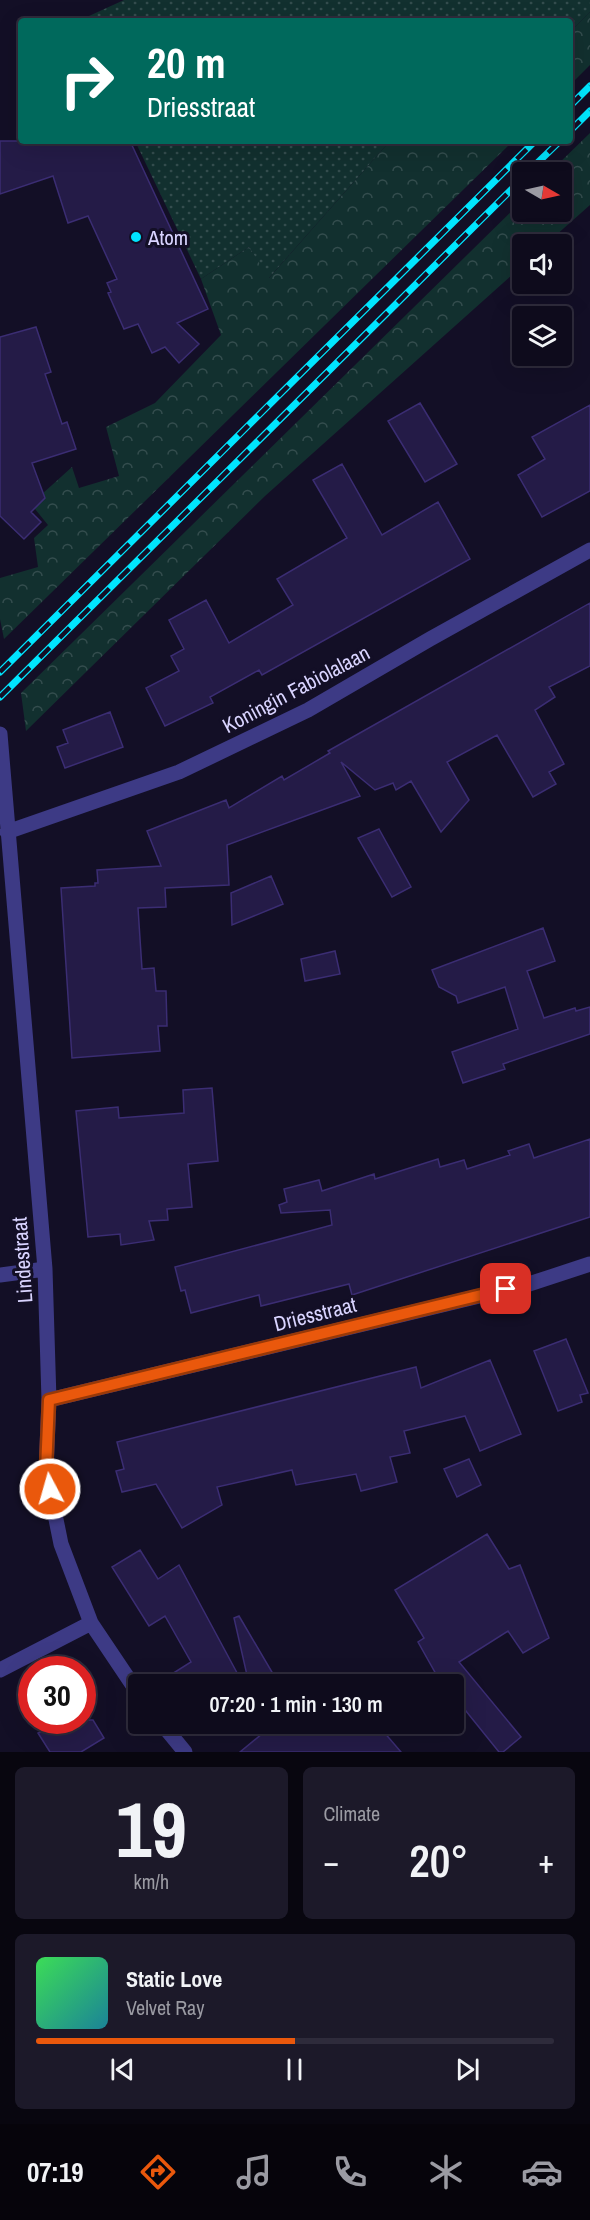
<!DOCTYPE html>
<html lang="en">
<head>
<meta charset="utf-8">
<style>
  body { margin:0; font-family:"Archivo Narrow",sans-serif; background:#1c1929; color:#f1f3f6; height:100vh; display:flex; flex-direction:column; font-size:22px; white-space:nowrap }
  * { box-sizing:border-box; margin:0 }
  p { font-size:20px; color:#9b9ba3 }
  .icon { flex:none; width:33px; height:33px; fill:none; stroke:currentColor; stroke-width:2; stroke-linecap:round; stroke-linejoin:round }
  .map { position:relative; height:1752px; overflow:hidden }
  .side { display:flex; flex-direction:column; gap:15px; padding:15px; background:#08060f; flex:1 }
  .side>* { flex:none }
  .guide { position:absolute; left:18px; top:18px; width:555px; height:126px; border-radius:6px; box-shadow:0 6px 24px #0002,0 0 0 2px #2e2b3b; background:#00695c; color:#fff; overflow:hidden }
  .needle { width:39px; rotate:99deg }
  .buttons { position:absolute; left:512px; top:162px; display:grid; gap:12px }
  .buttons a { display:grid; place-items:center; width:60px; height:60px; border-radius:6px; background:#0e0b1c; box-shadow:0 6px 24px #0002,0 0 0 2px #2e2b3b; font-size:30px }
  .speed { position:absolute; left:18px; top:1656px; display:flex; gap:12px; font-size:30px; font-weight:700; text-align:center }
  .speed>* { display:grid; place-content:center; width:78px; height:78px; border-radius:50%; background:#0e0b1c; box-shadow:0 6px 24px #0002,0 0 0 2px #2e2b3b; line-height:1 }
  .speed .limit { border:9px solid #d22; background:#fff; color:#111 }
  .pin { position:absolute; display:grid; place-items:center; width:51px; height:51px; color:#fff; margin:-26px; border-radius:12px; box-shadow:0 3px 9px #0006 }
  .me { position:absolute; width:66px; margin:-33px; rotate:354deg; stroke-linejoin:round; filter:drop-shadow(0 0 4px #0008) }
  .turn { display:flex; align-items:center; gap:21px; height:126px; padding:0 30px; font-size:27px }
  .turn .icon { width:78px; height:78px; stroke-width:2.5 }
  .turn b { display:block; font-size:42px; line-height:51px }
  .big { font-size:45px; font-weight:600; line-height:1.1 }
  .side .card { flex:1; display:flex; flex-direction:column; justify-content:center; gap:9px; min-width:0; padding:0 21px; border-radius:9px; background:#1c1929 }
  .side .dial { align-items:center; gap:0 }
  .dial b { font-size:78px; line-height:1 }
  .song { display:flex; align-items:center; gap:18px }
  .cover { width:72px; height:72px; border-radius:9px; background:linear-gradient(135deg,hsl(130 70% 55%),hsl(190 70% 35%)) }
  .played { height:6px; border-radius:3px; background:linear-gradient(90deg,#ea580c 50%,#2e2b3b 50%) }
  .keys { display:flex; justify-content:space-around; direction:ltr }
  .heat { display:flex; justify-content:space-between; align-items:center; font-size:33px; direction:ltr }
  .side .tiles { flex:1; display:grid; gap:15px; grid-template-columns:1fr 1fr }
  .card:last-child { grid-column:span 2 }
  .trip { position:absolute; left:128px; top:1674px; width:336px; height:60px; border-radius:6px; background:#0e0b1c; box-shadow:0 6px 24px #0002,0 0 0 2px #2e2b3b; font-weight:600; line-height:60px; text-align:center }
  .dock { display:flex; height:96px; justify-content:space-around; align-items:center; background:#06040b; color:#9b9ba3 }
  .dock .icon { width:42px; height:42px }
  .dock .selected { color:#ea580c }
  .dock b { font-size:27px; color:#f1f3f6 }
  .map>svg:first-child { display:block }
  .grass { fill:url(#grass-dots) }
  .forest { fill:url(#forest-crowns) }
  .building { fill:#241b47; stroke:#3b2d73; stroke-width:1.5 }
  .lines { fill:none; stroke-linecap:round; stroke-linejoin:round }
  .minor { stroke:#3d3a85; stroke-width:15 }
  .rail-casing { stroke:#00e5ff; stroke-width:7 }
  .rail { stroke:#130f26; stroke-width:4.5; stroke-dasharray:14; stroke-linecap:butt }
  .route-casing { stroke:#983908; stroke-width:15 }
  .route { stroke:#ea580c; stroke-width:10 }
  .poi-dot { fill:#00e5ff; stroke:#130f26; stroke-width:2 }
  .labels { text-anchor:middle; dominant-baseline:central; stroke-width:6; stroke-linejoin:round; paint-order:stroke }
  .poi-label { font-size:21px; fill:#d9d4ff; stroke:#130f26; text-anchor:start }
  .street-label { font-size:21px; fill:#d9d4ff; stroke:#130f26 }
</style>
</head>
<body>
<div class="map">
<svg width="590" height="1752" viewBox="0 0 590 1752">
  <defs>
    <pattern id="grass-dots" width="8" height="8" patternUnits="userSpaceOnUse" patternTransform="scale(1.5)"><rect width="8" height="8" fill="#12302f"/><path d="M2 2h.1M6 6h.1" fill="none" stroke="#344d4e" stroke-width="1.8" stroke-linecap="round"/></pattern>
    <pattern id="forest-crowns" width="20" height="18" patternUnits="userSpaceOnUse" patternTransform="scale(1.5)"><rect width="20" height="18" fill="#12302f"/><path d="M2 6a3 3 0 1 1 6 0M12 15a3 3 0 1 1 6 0" fill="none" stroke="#344d4e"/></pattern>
  </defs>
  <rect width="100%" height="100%" fill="#130f26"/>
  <path class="grass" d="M124,0H590V12L570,32V21H78Z
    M135,141H390L268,279L249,247L201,279Z"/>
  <path class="forest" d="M590,12V65L570,85V32Z
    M590,133V205L546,244H522V266L265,496L26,731L21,693L522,201V212H561V172H550Z
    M390,141H513L4,639L0,619V578L38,567L34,538L48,525L31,504L72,467L79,488L119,476L106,427L155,403L221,335L201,279L249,247L269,278Z"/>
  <path class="building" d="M0,141H130L208,309L177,323L199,344L179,363L165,347L152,353L138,324L124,329L108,293L111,292L107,283L117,279L88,216L68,223L53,176L0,194Z
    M36,327L51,372L45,374L62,424L67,422L76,449L32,463L45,498L31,512L41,522L24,539L0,516V337Z
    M420,403L457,464L425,482L388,421Z
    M590,405V491L542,517L518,475L545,459L532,437Z
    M342,464L382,535L438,502L470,559L262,675L259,670L210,697L213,703L165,726L146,688L179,671L171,656L184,649L169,620L206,600L229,643L293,605L277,579L347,538L313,480Z
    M590,603V666L549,687L555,697L535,710L564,764L549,772L556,784L533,797L497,735L447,762L469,800L441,832L411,781L396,790L393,783L375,790L341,762L360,796L227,845L229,885L165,888L166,907L138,908L142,969L154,968L156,991H166L167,1026H158L160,1051L72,1058L61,888L95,886V883H98L97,870L161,866L147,831L226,800L229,808L282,776L284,780L330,753L328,751Z
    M110,712L123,747L65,768L57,747L68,743L63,730Z
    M379,829L411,887L392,897L358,838Z
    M271,876L283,904L232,925L231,893Z
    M543,928L555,961L527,971L544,1018L575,1008L576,1011L590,1007V1034L503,1064L505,1069L463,1083L452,1052L518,1029L505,987L458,1003L456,996L439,987L432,970Z
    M335,951L340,974L305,981L301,959Z
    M212,1088L218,1161L188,1164L192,1207L167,1209L168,1220L149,1221L154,1240L121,1245L120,1234L88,1237L76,1111L118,1107L119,1118L184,1113L183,1090Z
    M590,1139V1217L352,1295L349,1284L261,1306L259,1295L191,1313L185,1290L181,1291L175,1267L332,1225L330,1210L281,1213L279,1205L287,1202L284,1189L319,1180L322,1191L374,1174L375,1179L438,1159L440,1167L464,1160L467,1169L510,1155L508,1151L529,1144L534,1158Z
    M566,1339L588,1393L580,1395L582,1402L558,1411L534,1351Z
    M490,1360L521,1434L480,1451L465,1416L404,1431L410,1453L390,1457L397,1482L361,1491L356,1474L296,1485L292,1470L217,1487L222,1505L182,1528L156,1484L122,1492L116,1471L124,1469L117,1442L416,1367L421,1388Z
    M469,1459L481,1485L457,1497L444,1469Z
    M487,1534L509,1569L520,1565L549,1638L523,1653L508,1631L459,1662L521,1737L503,1752H499L453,1695V1684H445L436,1674L418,1642L424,1638L395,1590Z
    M140,1550L158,1579L179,1565L243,1684H156L191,1662L165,1616L149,1626L112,1567Z
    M239,1616L279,1684H249L234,1618Z
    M37,1720H93L104,1738L81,1752H50L38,1733L43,1731Z
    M274,1724H377L401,1752H240Z"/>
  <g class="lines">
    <path class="minor" d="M0,734L45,1269L49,1400L46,1470L61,1544L91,1623L138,1693
      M7,832L179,772L308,710L430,639L590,550
      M0,1275L45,1269
      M49,1400L529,1284L590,1264
      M0,1670L91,1623
      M162,1724L185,1752"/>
    <g class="rail-casing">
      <path id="rail" d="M570,106L590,86
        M570,131L590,111
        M528,172L560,141
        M0,672L535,141
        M0,697L522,179"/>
    </g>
    <use href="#rail" class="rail"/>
  </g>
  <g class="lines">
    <g class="route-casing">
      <path id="route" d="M50,1489L46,1470L49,1400L506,1289"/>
    </g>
    <use href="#route" class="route"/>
  </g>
  <circle class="poi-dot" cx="136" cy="237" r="6"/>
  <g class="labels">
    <g class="poi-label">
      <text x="148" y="237">Atom</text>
    </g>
    <g class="street-label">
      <text transform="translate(296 689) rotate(-28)">Koningin Fabiolalaan</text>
      <text transform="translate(22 1260) rotate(-94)">Lindestraat</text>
      <text transform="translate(315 1314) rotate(-14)">Driesstraat</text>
    </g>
  </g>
</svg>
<div class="buttons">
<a><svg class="needle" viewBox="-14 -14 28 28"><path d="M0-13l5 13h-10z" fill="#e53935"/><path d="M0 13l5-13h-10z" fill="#9b9ba3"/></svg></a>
<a><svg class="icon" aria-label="sound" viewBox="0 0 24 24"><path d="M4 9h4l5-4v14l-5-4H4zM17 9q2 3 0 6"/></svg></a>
<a><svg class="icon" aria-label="layers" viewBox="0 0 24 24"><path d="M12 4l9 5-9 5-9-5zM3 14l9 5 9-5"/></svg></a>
</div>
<div class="speed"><div class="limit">30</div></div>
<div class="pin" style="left:506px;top:1289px;background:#d93025"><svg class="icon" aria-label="arrive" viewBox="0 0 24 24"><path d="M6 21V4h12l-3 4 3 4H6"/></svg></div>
<svg class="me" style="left:50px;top:1489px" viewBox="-20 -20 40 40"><circle r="17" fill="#ea580c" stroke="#fff" stroke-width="3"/><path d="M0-11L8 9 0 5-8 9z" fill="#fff"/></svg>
<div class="trip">07:20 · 1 min · 130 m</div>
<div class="guide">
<div class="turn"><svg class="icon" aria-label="right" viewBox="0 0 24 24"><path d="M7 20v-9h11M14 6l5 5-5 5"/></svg><div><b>20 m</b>Driesstraat</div></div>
</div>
</div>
<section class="side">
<div class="tiles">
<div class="card dial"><b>19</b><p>km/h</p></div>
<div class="card"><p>Climate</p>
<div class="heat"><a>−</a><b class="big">20°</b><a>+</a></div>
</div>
<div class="card">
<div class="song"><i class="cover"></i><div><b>Static Love</b><p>Velvet Ray</p></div></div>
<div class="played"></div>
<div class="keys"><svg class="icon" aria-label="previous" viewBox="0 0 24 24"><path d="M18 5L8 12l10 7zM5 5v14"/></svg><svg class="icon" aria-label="pause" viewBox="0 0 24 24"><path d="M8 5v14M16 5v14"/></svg><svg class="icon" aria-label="next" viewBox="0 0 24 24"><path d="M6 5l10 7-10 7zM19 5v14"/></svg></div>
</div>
</div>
</section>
<nav class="dock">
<b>07:19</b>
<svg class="icon selected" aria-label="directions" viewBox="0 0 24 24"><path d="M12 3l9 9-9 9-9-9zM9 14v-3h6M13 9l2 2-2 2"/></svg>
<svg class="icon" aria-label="music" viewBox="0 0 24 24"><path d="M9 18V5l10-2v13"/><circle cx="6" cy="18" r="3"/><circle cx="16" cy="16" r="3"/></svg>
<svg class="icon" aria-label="phone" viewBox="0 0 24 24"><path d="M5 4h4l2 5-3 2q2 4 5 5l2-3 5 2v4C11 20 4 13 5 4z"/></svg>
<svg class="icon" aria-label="climate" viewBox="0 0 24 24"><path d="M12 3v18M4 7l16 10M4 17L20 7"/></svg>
<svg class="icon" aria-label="car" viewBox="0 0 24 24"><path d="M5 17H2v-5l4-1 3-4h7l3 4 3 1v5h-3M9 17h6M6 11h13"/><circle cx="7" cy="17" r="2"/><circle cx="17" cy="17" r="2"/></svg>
</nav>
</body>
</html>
